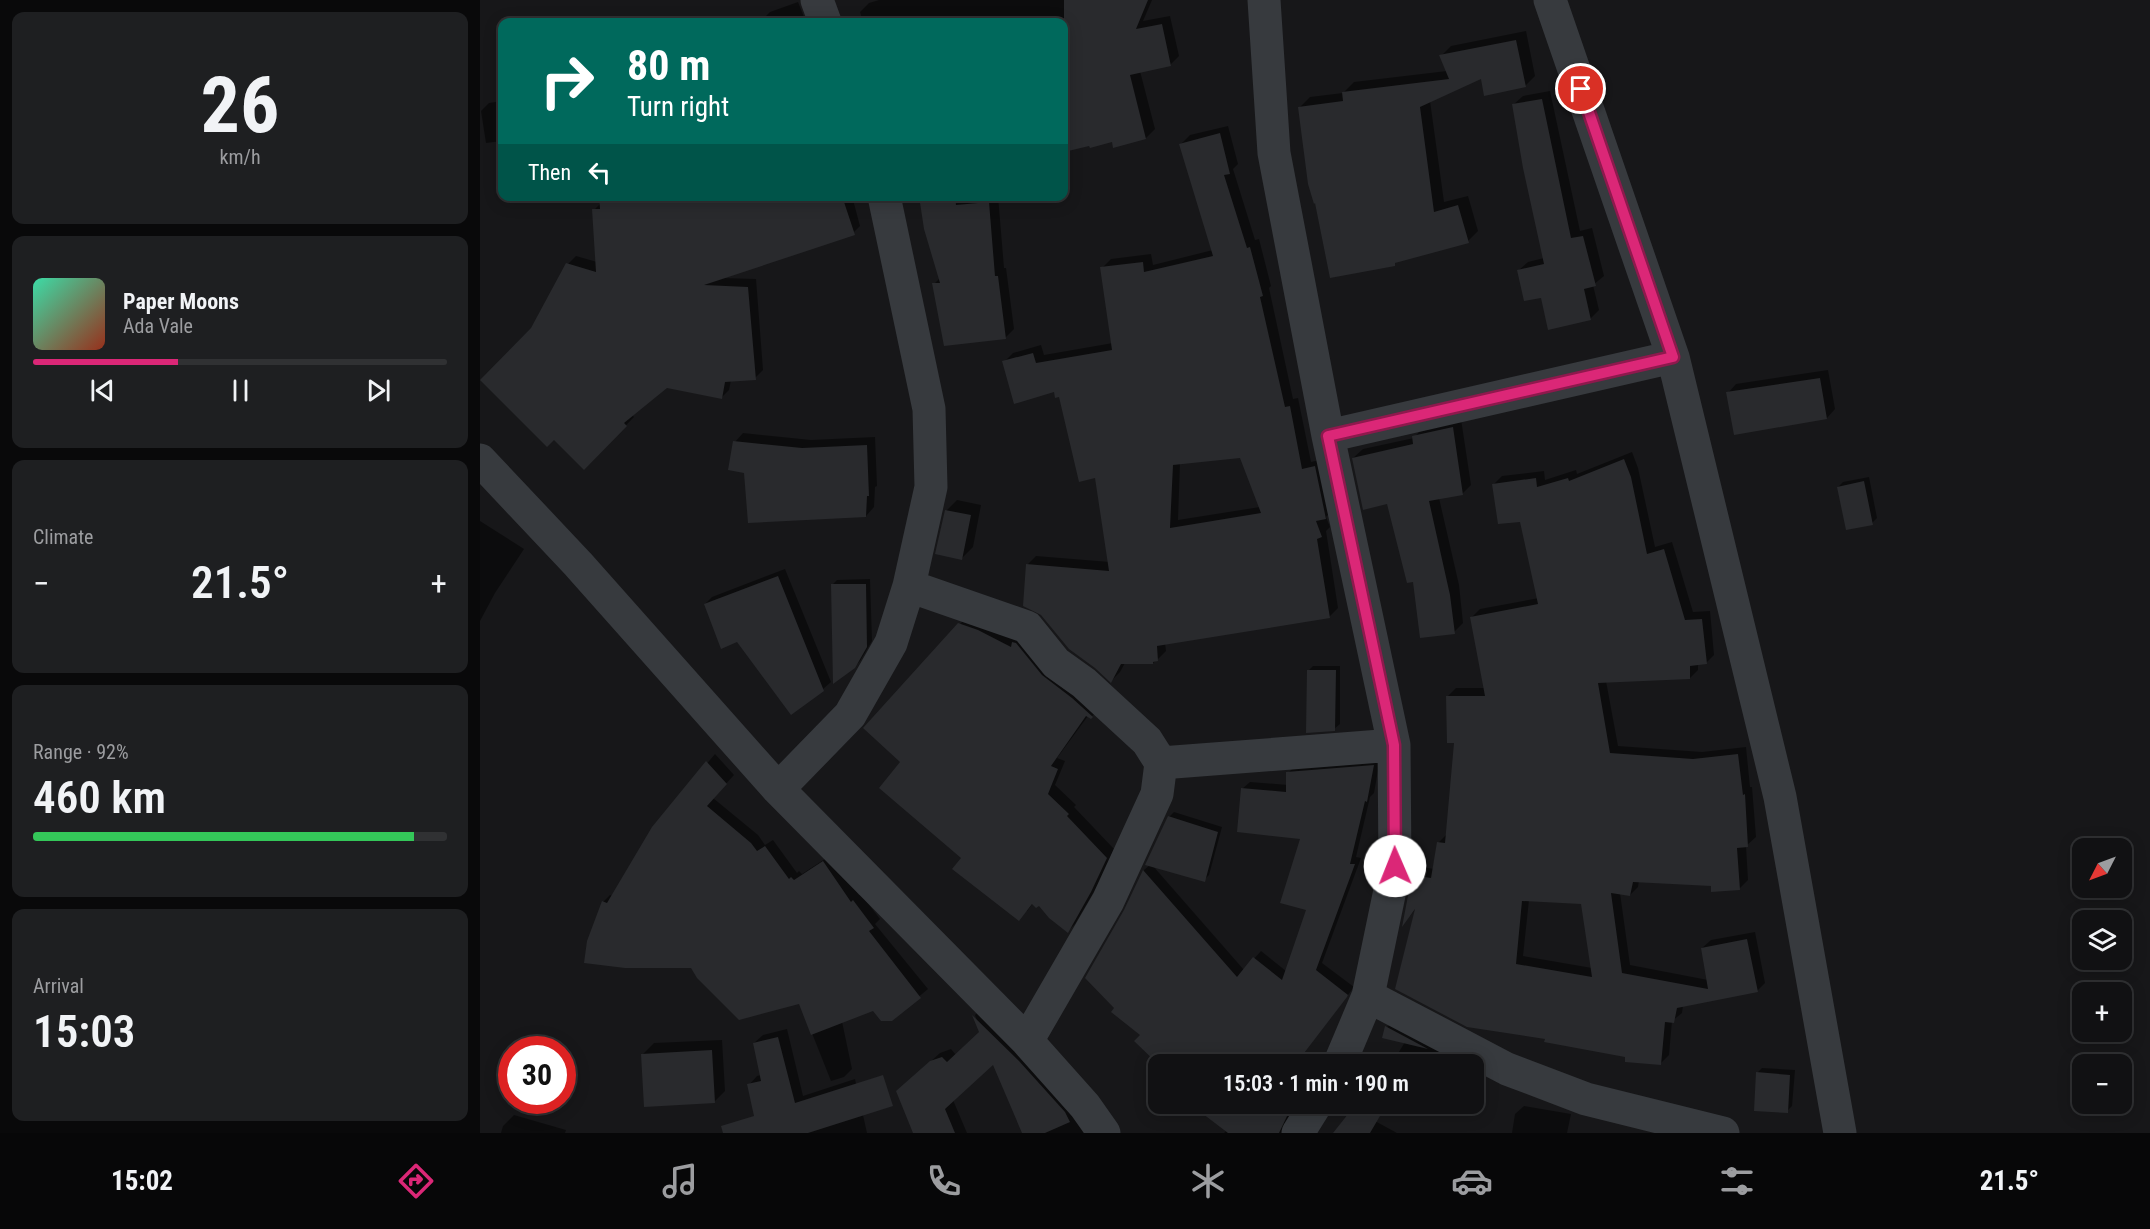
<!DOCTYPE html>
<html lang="en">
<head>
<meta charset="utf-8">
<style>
  body { margin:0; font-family:"Roboto Condensed",sans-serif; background:#1e1f21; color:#f1f3f6; height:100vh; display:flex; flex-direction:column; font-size:22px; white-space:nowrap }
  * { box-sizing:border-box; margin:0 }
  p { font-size:20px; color:#9c9da0 }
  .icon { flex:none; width:33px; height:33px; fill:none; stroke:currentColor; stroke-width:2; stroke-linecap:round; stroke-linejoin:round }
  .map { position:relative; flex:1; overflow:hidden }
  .sheet { display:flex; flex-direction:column; gap:12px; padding:12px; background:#09090a; width:480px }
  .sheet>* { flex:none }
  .hud { position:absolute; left:18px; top:18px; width:570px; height:183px; border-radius:12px; box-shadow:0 3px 15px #0003,0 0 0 2px #303133; background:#00695c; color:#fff; overflow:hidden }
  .needle { width:39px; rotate:228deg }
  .tools { position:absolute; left:1592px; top:838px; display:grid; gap:12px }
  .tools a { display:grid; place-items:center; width:60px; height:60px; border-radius:12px; background:#111113; box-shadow:0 3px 15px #0003,0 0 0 2px #303133; font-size:30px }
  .speed { position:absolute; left:18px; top:1036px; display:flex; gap:12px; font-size:30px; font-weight:700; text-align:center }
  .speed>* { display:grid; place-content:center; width:78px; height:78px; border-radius:50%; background:#111113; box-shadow:0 3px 15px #0003,0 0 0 2px #303133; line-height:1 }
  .speed .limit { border:9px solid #d22; background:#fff; color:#111 }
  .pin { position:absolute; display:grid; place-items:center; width:51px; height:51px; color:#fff; margin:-26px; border:3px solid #fff; border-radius:50%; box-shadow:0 2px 6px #0007 }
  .me { position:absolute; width:66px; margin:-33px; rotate:359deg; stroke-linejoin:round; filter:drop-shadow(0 0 4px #0008) }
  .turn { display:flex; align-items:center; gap:21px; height:126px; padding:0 30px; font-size:27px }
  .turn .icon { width:78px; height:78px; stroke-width:2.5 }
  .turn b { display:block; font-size:42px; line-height:51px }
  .then { display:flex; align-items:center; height:57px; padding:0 30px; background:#0003; gap:12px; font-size:22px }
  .big { font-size:45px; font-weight:600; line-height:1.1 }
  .sheet .tile { flex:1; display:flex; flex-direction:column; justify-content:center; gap:9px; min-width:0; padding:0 21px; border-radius:12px; background:#1e1f21 }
  .sheet .dial { align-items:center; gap:0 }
  .dial b { font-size:78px; line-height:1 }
  .song { display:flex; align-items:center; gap:18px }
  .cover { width:72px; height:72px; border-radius:9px; background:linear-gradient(135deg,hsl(160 70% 55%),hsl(10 70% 35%)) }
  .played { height:6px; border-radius:3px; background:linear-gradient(90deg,#db2777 35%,#303133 35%) }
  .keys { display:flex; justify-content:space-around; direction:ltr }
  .heat { display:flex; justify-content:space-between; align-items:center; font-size:33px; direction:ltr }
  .charge { height:9px; border-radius:4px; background:linear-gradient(90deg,#34c759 92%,#303133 0) }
  .trip { position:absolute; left:668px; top:1054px; width:336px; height:60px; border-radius:12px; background:#111113; box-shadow:0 3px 15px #0003,0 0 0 2px #303133; font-weight:600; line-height:60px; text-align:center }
  .menu { display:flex; height:96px; justify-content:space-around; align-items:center; background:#070708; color:#9c9da0 }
  .menu .icon { width:42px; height:42px }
  .menu .on { color:#db2777 }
  .menu b { font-size:27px; color:#f1f3f6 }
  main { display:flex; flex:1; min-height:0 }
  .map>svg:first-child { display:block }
  .shadow { fill:#0007; fill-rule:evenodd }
  .building { fill:#292a2d; fill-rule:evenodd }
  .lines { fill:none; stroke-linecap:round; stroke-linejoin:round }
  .minor { stroke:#373a3e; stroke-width:33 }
  .route-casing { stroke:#8e194d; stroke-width:15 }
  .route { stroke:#db2777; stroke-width:10 }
</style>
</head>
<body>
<main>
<section class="sheet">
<div class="tile dial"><b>26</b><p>km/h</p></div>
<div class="tile">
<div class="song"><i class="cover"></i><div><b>Paper Moons</b><p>Ada Vale</p></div></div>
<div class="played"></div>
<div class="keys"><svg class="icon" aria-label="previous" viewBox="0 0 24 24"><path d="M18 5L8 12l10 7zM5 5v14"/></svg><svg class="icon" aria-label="pause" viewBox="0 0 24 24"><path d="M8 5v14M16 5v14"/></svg><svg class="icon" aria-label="next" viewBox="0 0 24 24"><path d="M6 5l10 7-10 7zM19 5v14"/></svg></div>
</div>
<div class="tile"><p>Climate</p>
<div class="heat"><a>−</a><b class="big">21.5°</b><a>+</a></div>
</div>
<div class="tile"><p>Range · 92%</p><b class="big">460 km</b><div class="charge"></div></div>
<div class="tile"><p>Arrival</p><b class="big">15:03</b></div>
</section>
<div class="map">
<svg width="1670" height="1133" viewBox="0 0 1670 1133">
  <rect width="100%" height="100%" fill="#171719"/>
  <path class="shadow" d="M399,0H672L663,21L690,16L699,56L690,65L660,71L675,129L666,138L633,140L584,151V22H383L380,12L389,3Z
    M318,2L326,22H283L282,20L290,12Z
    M1046,31L1055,76L1045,86L1002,77L950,101L964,202L988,196L998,231L988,241L918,261L914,264L820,107L830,97L863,93L874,82L967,71L961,56L971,46Z
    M1070,91L1100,231L1112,228L1124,276L1113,285L1119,310L1110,319L1062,296L1039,270L1048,262L1064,258L1034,104L1043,96Z
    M22,101V141L6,143L1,111L9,103Z
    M748,126L758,164L753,169L775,240L779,239L791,286L789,288L813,399L818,398L831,462L844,459L854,508L846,517L850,527L846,531L858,608L849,617L685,643L686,651L677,660L673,663H645L640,672L631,681L547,565L556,556L630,562L616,476L581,396L575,390L524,362L533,353L561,345L564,355L633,343L622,268L631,259L671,254L673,265L733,250L701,144L710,135ZM761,456L780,507L698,520L700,463Z
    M120,196H372L380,226L372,234L242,278L276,279L283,370L275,378L251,380L249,390L241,398L186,387L152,415L154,417L104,468L74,438L53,329L88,264L96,256L117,262L114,210L121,203Z
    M441,196H518L524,268H526L534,329L525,338L454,284L460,278Z
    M1348,370L1355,409L1347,418L1248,393L1256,384Z
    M981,419L991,485L982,494L959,498L979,585L983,623L974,632L934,580L908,502L873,458L883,449L934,438L943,427Z
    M263,433L331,440L395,437L397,486L395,487L394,507L386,516L266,472L255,442Z
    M1152,452L1158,468L1175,547L1192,542L1213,612L1230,611L1234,655L1226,663L1218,664V670L1210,678L1126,681L1138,746L1222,752L1266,747L1270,787H1272L1276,837L1266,846L1268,880L1260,888L1232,885L1159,880L1158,887L1150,895L1140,893L1150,965L1228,980L1222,948L1231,940L1275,932L1285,983L1277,991L1203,1005L1202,1013L1192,1021L1189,1055L1181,1063L1066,1038L937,907L930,916L934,875L942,867L954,869L958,843L967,834L976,742L968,696L976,688H1005L992,617L1000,609L1059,598L1041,520L1014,484L1022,476L1064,471L1065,480L1096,470L1097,474ZM1049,900L1103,903L1112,968L1043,956Z
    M1389,477L1397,518L1392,523L1358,487L1363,482Z
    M477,500L501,505L493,547L482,558L466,511Z
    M0,521L44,549L15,593L0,621Z
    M305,569L351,682L343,689L258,640L225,604L232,597Z
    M390,579L392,641L380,661L374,667L352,585L357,580Z
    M488,616L538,639L619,710L611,717L608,716L577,758L585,761L575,785L596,805L594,807L634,849L619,883L595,924L588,931L559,904L553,903L547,911L483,858L422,762L480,624Z
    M833,666H860V724L854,729L828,671Z
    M235,754L254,775L233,798L278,835L285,845L293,840L317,873L319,871L322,874L351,855L379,895L381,894L400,919L395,924L448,989L412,1019L348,955L372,1069L364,1077L351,1081L320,1003L211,967L123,902L130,895L133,896L173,828Z
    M900,759L894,793L890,797L876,857L881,858L842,963L874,987L824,1053L829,1058L822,1065H681L662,1034L636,1008L646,910L664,870L670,865L689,817L694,812L742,827L729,875L724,880L673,866L764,970L781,951L806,971L828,909L822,838L762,789L770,782L808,785V773L815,766Z
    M503,1007L606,1133H544L514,1063L473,1100L487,1133H435L427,1083L460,1053L471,1049L476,1055L501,1032L495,1015Z
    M912,1022L965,1050L959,1065H911L925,1042L907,1027Z
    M307,1029L323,1096L375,1079L387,1133H294L269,1085L277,1076L281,1075L274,1043L283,1035Z
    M242,1040L245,1091L234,1102L163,1054L174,1043Z
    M1282,1068L1315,1070L1312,1106L1307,1111L1277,1073Z
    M713,1104H811L814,1107L806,1125L808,1133H744L747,1130Z
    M1044,1106L1091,1114L1087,1133H1032L1035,1114Z
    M34,1115L86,1130L85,1133H21L23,1126Z
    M884,1115L917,1133H855Z"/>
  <path class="building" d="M584,0H668L656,29L682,24L691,66L650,75L666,139L633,148L632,142L610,148L609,146L584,152Z
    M1036,40L1046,87L1004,96L1001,79L940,107L954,212L978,205L989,243L915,263V266L850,278L835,203L834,204L828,184L818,107L863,101L862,92L969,79L959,55Z
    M1062,99L1091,238L1103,236L1116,286L1104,289L1111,320L1068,330L1061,298L1044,301L1037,270L1064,264L1043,168L1032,104Z
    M740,133L750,174L744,175L767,248L770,247L783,296L780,297L805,407L810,406L822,469L835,466L846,519L836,521L842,537L837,539L850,618L677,646L678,661L673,662V664H641L631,683L615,668L589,649L561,615L543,606L546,564L629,571L615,478L599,482L579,397L575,398L574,392L534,404L522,361L553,353L556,363L632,350L620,267L663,262L664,272L733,256L699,144ZM760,458L781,513L690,528L693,465Z
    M119,196H362L375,235L224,285L268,287L276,380L245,382L242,399L187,388L144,423L147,426L104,470L74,440L67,447L0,380L51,328L86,263L116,272L112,209H120Z
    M439,196H475L476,205L509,202L515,276H518L526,339L464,346L452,283H460L444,229Z
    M1340,378L1347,419L1254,435L1246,392Z
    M973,427L983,495L949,501L970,595L975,634L940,638L933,582L927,583L907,504L883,510L872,458L933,444L932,436Z
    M253,441L322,448L387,445L389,496H387L386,517L268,523L264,473L248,470Z
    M1144,459L1151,477L1167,554L1184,549L1205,620L1222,619L1227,664L1210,666V679L1118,683L1130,753L1213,759L1258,754L1263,795L1265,794L1268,847L1257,848L1260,890L1231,892V886L1153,882L1150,896L1131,893L1142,973L1228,989L1221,948L1267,939L1278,992L1197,1008L1194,1023L1185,1022L1181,1065L1145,1062V1057L1064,1042L1065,1039L987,1027L915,989L935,909L922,927L932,875L951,878L957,842L965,843L974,743H967L966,696H1005L990,617L1058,604L1040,522L1018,524L1012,484L1056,478L1057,487L1088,478L1089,481ZM1042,901L1101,904L1112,977L1036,964Z
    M1384,481L1393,525L1366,530L1357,487Z
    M465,510L491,515L482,560L455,554Z
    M298,576L344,691L311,715L257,642L241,649L224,604Z
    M351,584H386L387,647L375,668L353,684Z
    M478,623L498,630L531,647L532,642L536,643L562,675L592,698L613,717L611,719L606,716L571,766L578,769L568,794L589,814L587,816L627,858L611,892L588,933L569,918L559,906L556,908L552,904L539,921L472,869L481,858L399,788L420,762L383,728Z
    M827,670H856L855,731L826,733Z
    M226,761L247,784L227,806L271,843L277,851L285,846L309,879L311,877L314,880L343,861L371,902L373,900L394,928L389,931L441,998L412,1021H401L393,1011L331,1035L319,1004L259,1020L217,978L211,968H145L104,963L107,941L122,901L127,903L172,827Z
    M894,765L887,802L885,801L870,864H875L836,970L868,995L867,997L815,1065H679L654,1041L660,1035L631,1012L634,1008L605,978L644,910L663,870L757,977L773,957L802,980L826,910L800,903L820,839L757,832L761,788L806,792V772Z
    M688,816L738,832L725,882L665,865Z
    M492,1015L539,1061L585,1112L590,1122L565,1133H542L513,1065L465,1109L475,1133H433L416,1091L450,1061L462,1057L467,1062L499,1032Z
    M905,1026L948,1049L902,1038Z
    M298,1037L315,1103L403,1075L413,1106L328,1133H243L241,1126L274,1116L267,1084L281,1081L273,1043Z
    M232,1050L235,1103L164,1107L161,1054Z
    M1276,1072L1310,1075L1308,1113L1274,1111Z
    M710,1104H797L808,1114L799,1133H748Z
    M876,1104H907L890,1133H853Z"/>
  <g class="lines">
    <path class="minor" d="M337,0L345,22
      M784,0L794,153L848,436L914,745L915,866L888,996L859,1065
      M1070,0L1193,357L1300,797L1360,1133
      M848,436L1193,357
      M0,460L98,564L298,789L547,1041L605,1106L624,1133
      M429,586L547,627L576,663L604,683L667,741L681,763L677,794L628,901L547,1041
      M681,763L914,745
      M298,789L370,715L411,643L429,586L451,487L449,409L404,196
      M888,996L1027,1069L1106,1099L1243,1133
      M818,1133L836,1104"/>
  </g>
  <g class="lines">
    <g class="route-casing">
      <path id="route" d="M915,866L914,745L848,436L1193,357L1101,89"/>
    </g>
    <use href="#route" class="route"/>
  </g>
</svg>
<div class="tools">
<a><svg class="needle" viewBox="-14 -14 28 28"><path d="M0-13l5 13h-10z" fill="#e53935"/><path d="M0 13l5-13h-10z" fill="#9c9da0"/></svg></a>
<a><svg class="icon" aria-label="layers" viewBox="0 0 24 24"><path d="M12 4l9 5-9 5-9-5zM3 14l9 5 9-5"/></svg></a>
<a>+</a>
<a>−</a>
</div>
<div class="speed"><div class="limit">30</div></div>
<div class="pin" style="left:1101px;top:89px;background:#d93025"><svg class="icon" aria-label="arrive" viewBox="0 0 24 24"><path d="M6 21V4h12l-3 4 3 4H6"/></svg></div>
<svg class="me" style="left:915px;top:866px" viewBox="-20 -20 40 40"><circle r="19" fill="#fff"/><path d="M0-13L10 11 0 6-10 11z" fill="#db2777"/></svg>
<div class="trip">15:03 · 1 min · 190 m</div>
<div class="hud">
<div class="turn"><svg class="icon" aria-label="right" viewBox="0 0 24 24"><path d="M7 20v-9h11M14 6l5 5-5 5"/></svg><div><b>80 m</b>Turn right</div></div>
<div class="then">Then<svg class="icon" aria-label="left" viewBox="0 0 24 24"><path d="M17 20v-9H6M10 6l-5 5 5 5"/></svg></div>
</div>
</div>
</main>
<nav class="menu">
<b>15:02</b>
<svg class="icon on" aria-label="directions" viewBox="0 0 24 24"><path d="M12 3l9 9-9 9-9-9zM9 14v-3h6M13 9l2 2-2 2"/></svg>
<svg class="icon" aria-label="music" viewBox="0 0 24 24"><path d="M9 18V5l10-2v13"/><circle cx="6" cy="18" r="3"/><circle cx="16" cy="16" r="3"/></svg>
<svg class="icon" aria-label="phone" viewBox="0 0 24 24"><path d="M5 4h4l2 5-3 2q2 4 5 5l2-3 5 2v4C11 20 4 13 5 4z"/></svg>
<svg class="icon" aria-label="climate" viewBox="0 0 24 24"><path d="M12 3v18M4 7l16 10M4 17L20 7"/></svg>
<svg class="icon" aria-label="car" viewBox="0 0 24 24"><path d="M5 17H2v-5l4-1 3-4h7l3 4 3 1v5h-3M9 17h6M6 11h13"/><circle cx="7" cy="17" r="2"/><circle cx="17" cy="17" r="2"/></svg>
<svg class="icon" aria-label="filters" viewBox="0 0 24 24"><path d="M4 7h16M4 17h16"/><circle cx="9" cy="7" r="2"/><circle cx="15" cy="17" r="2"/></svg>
<b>21.5°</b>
</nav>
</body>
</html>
